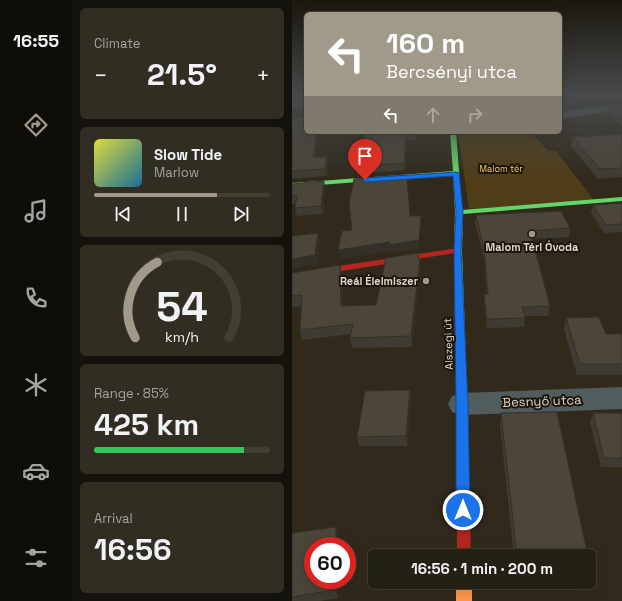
<!DOCTYPE html>
<html lang="en">
<head>
<meta charset="utf-8">
<style>
  body { margin:0; font-family:"Space Grotesk",sans-serif; background:#312d22; color:#f1f3f6; height:100vh; display:flex; flex-direction:column; font-size:15px; white-space:nowrap }
  * { box-sizing:border-box; margin:0 }
  p { font-size:13px; color:#a3a3a0 }
  .icon { flex:none; width:22px; height:22px; fill:none; stroke:currentColor; stroke-width:2; stroke-linecap:round; stroke-linejoin:round }
  .map { position:relative; flex:1; overflow:hidden }
  .drawer { display:flex; flex-direction:column; gap:8px; padding:8px; background:#14120c; width:220px }
  .drawer>* { flex:none }
  .banner { position:absolute; left:12px; top:12px; width:258px; height:122px; border-radius:6px; box-shadow:0 4px 16px #0002,0 0 0 1px #423e34; background:#a1998a; color:#fff; overflow:hidden }
  .speed { position:absolute; left:12px; top:537px; display:flex; gap:8px; font-size:20px; font-weight:700; text-align:center }
  .speed>* { display:grid; place-content:center; width:52px; height:52px; border-radius:50%; background:#252015; box-shadow:0 4px 16px #0002,0 0 0 1px #423e34; line-height:1 }
  .speed .limit { border:6px solid #d22; background:#fff; color:#111 }
  .pin { position:absolute; display:grid; place-items:center; width:34px; height:34px; color:#fff; margin:-41px -17px; border-radius:50% 50% 50% 0; rotate:-45deg; box-shadow:0 0 4px #0007 }
  .pin .icon { rotate:45deg }
  .me { position:absolute; width:44px; margin:-22px; rotate:0deg; stroke-linejoin:round; filter:drop-shadow(0 0 3px #0008) }
  .turn { display:flex; align-items:center; gap:14px; height:84px; padding:0 16px; font-size:18px }
  .turn .icon { width:52px; height:52px; stroke-width:2.5 }
  .turn b { display:block; font-size:28px; line-height:34px }
  .lanes { display:flex; align-items:center; height:38px; padding:0 16px; background:#0003; justify-content:center; gap:20px; direction:ltr }
  .lanes .off { opacity:.35 }
  .big { font-size:30px; font-weight:700; line-height:1.1 }
  .drawer .card { flex:1; display:flex; flex-direction:column; justify-content:center; gap:6px; min-width:0; padding:0 14px; border-radius:6px; background:#312d22 }
  .drawer .dial { align-items:center; gap:0 }
  .dial svg { height:104px; overflow:visible; fill:none; stroke:#423e34; stroke-width:7; stroke-linecap:round; text-anchor:middle }
  .dial text { fill:#f1f3f6; stroke:none }
  .song { display:flex; align-items:center; gap:12px }
  .cover { width:48px; height:48px; border-radius:6px; background:linear-gradient(135deg,hsl(60 70% 55%),hsl(200 70% 35%)) }
  .played { height:4px; border-radius:2px; background:linear-gradient(90deg,#a1998a 70%,#423e34 70%) }
  .keys { display:flex; justify-content:space-around; direction:ltr }
  .heat { display:flex; justify-content:space-between; align-items:center; font-size:22px; direction:ltr }
  .charge { height:6px; border-radius:3px; background:linear-gradient(90deg,#34c759 85%,#423e34 0) }
  .trip { position:absolute; left:76px; top:549px; width:228px; height:40px; border-radius:6px; background:#252015; box-shadow:0 4px 16px #0002,0 0 0 1px #423e34; font-weight:700; line-height:40px; text-align:center }
  main { display:flex; flex:1; min-height:0 }
  .tab-bar { display:flex; flex-direction:column; width:72px; justify-content:space-around; align-items:center; background:#0f0d08; color:#a3a3a0 }
  .tab-bar .icon { width:28px; height:28px }
  .tab-bar .selected { color:#a1998a }
  .tab-bar b { font-size:18px; color:#f1f3f6 }
  .map>svg:first-child { display:block }
  .green { fill:#4f3d18 }
  .lines { fill:none; stroke-linecap:round; stroke-linejoin:round }
  .street { fill:#515d5c; fill-rule:evenodd }
  .fast { fill:#63d668; fill-rule:evenodd }
  .slow { fill:#ff974d; fill-rule:evenodd }
  .jam { fill:#b3261e; fill-rule:evenodd }
  .wall { fill:#403b32 }
  .shaded-wall { fill:#343029 }
  .building { fill:#4b453a; stroke:#343029 }
  .route { fill:#1a73e8; stroke:#114b97 }
  .poi-dot { fill:#a1998a; stroke:#1c160b; stroke-width:1.5 }
  .labels { text-anchor:middle; dominant-baseline:central; stroke-width:4; stroke-linejoin:round; paint-order:stroke }
  .far-park-label { font-size:9px; fill:#f7c870; stroke:#1c160b }
  .poi-label { font-size:11px; font-weight:bold; fill:#ded5c6; stroke:#1c160b }
  .street-label { font-size:11px; fill:#ded5c6; stroke:#1c160b }
  .near-street-label { font-size:13px; fill:#ded5c6; stroke:#1c160b }
</style>
</head>
<body>
<main>
<nav class="tab-bar">
<b>16:55</b>
<svg class="icon selected" aria-label="directions" viewBox="0 0 24 24"><path d="M12 3l9 9-9 9-9-9zM9 14v-3h6M13 9l2 2-2 2"/></svg>
<svg class="icon" aria-label="music" viewBox="0 0 24 24"><path d="M9 18V5l10-2v13"/><circle cx="6" cy="18" r="3"/><circle cx="16" cy="16" r="3"/></svg>
<svg class="icon" aria-label="phone" viewBox="0 0 24 24"><path d="M5 4h4l2 5-3 2q2 4 5 5l2-3 5 2v4C11 20 4 13 5 4z"/></svg>
<svg class="icon" aria-label="climate" viewBox="0 0 24 24"><path d="M12 3v18M4 7l16 10M4 17L20 7"/></svg>
<svg class="icon" aria-label="car" viewBox="0 0 24 24"><path d="M5 17H2v-5l4-1 3-4h7l3 4 3 1v5h-3M9 17h6M6 11h13"/><circle cx="7" cy="17" r="2"/><circle cx="17" cy="17" r="2"/></svg>
<svg class="icon" aria-label="filters" viewBox="0 0 24 24"><path d="M4 7h16M4 17h16"/><circle cx="9" cy="7" r="2"/><circle cx="15" cy="17" r="2"/></svg>
</nav>
<section class="drawer">
<div class="card"><p>Climate</p>
<div class="heat"><a>−</a><b class="big">21.5°</b><a>+</a></div>
</div>
<div class="card">
<div class="song"><i class="cover"></i><div><b>Slow Tide</b><p>Marlow</p></div></div>
<div class="played"></div>
<div class="keys"><svg class="icon" aria-label="previous" viewBox="0 0 24 24"><path d="M18 5L8 12l10 7zM5 5v14"/></svg><svg class="icon" aria-label="pause" viewBox="0 0 24 24"><path d="M8 5v14M16 5v14"/></svg><svg class="icon" aria-label="next" viewBox="0 0 24 24"><path d="M6 5l10 7-10 7zM19 5v14"/></svg></div>
</div>
<div class="card dial"><svg viewBox="0 0 100 80">
<path d="M14 69A42 42 0 1 1 86 69"/>
<path d="M14 69A42 42 0 0 1 31 11" stroke="#a1998a"/>
<text x="50" y="56" font-size="32" font-weight="700">54</text>
<text x="50" y="72" font-size="11">km/h</text>
</svg></div>
<div class="card"><p>Range · 85%</p><b class="big">425 km</b><div class="charge"></div></div>
<div class="card"><p>Arrival</p><b class="big">16:56</b></div>
</section>
<div class="map">
<svg width="330" height="601" viewBox="0 0 330 601">
  <rect width="100%" height="100%" fill="#312a1c"/>
  <path class="green" d="M166,132H239L256,151H264L302,200L177,209Z"/>
  <g class="lines">
    <path class="street" d="M330,104V110L268,119V111Z
      M330,387V409L170,415L160,412L156,404L160,396L170,393Z"/>
    <path class="fast" d="M158,132H164L170,210L330,197V201L171,214L170,250L175,390L174,393L170,394L166,393L165,390L162,250L163,212L161,175L0,187V183L161,171Z"/>
    <path class="slow" d="M164,582H180V601H164Z"/>
    <path class="jam" d="M166,248L170,250L169,252L0,279V273Z
      M170,386L174,387L175,390L179,556H165V390L166,387Z"/>
  </g>
  <path class="wall" d="M0,94H14V132H27L23,157L36,164L35,176L0,179V118L14,117V113L0,114Z
    M330,105V126L316,114L317,107Z
    M73,132H125V140H115L113,170L66,174L65,166Z
    M330,134V177L306,179L279,146L281,137Z
    M0,184L33,189L31,214L5,216L3,208L4,204H0Z
    M330,203V232L312,233L299,213L301,205Z
    M184,215L278,228L277,237L240,239L258,306L256,316H232L233,318L232,327L195,328L192,303V294H195L192,259L183,223Z
    M126,253V258H128V267L120,347L60,348L58,338V334L10,340L8,330L10,306L0,307V273L48,265L50,275L51,306L84,305Z
    M274,318L314,334H330V375H285L272,329Z
    M118,390L119,400L115,446H67L65,437Z
    M209,413L296,556H222L208,425Z
    M301,413H330V467H309L298,423Z
    M44,527L47,535L46,598L28,601H0V533Z"/>
  <path class="shaded-wall" d="M330,97V103L268,110V104Z
    M14,107V113L0,114V108Z
    M25,132H27L22,165L21,157Z
    M114,134L115,140L113,170L112,163Z
    M35,157L36,164L35,176L33,169Z
    M32,181L33,189L31,214L29,206Z
    M129,216V224L127,249L98,253V251L47,259L46,250L98,242Z
    M26,233L28,242L26,264L0,269V259Z
    M128,258V267L120,347L119,336Z
    M48,265L50,275L51,316L49,306Z
    M118,390L119,400L115,446L114,436Z
    M44,527L47,535V546H44Z
    M43,580H46V598L43,590Z"/>
  <path class="building" d="M0,94H14V132H25L21,157H35L33,169L0,171V118L14,117V107L0,108Z
    M268,94H330V97L268,104Z
    M330,105V118L317,107Z
    M73,132H125V133L114,134L112,163L65,166Z
    M330,134V168L308,169L281,137Z
    M115,175L118,216H129L127,240L97,245L98,242L46,250L50,231L60,230L57,203L62,179Z
    M32,181L29,206L3,208L5,196H0V184Z
    M330,203V224L314,225L301,205Z
    M269,211L278,228L238,231L258,306L230,307L233,318L195,319L192,294H196L192,250L184,215Z
    M26,233L23,255L0,259V236Z
    M126,253V258H128L119,336L58,338L61,324L8,330L10,295L0,296V273L48,265L49,306L84,305L94,258Z
    M307,317L314,334H330V364H288L274,318Z
    M118,390L114,436L65,437L73,391Z
    M265,412L296,556H225L209,413Z
    M301,413H330V458H312Z
    M44,527V546H21V580H43V590L0,597V533Z"/>
  <linearGradient id="sky" x2="0" y2="1"><stop stop-color="#1b170f"/><stop offset="0.53" stop-color="#484a4b"/><stop offset="1" stop-color="#484a4b" stop-opacity="0"/></linearGradient>
  <rect width="330" height="178" fill="url(#sky)"/>
  <path class="route" d="M164,172L167,173L171,212L169,250L176,404L178,510L176,515L171,517L166,515L164,510V404L162,250L164,212L161,176L73,182L70,180L73,178Z"/>
  <g class="poi-dot">
    <circle cx="240" cy="234" r="4"/>
    <circle cx="134" cy="281" r="4"/>
  </g>
  <g class="labels">
    <g class="far-park-label">
      <text x="209" y="169">Malom tér</text>
    </g>
    <g class="poi-label">
      <text x="240" y="247">Malom Téri Óvoda</text>
      <text x="126" y="281" text-anchor="end">Reál Élelmiszer</text>
    </g>
    <g class="street-label">
      <text transform="translate(156 344) rotate(-92)">Alszegi út</text>
    </g>
    <g class="near-street-label">
      <text transform="translate(250 401) rotate(-2)">Besnyő utca</text>
    </g>
  </g>
</svg>
<div class="speed"><div class="limit">60</div></div>
<div class="pin" style="left:73px;top:180px;background:#d93025"><svg class="icon" aria-label="arrive" viewBox="0 0 24 24"><path d="M6 21V4h12l-3 4 3 4H6"/></svg></div>
<svg class="me" style="left:171px;top:510px" viewBox="-20 -20 40 40"><circle r="17" fill="#1a73e8" stroke="#fff" stroke-width="3"/><path d="M0-11L8 9 0 5-8 9z" fill="#fff"/></svg>
<div class="trip">16:56 · 1 min · 200 m</div>
<div class="banner">
<div class="turn"><svg class="icon" aria-label="left" viewBox="0 0 24 24"><path d="M17 20v-9H6M10 6l-5 5 5 5"/></svg><div><b>160 m</b>Bercsényi utca</div></div>
<div class="lanes"><svg class="icon" aria-label="left" viewBox="0 0 24 24"><path d="M17 20v-9H6M10 6l-5 5 5 5"/></svg><svg class="icon off" aria-label="ahead" viewBox="0 0 24 24"><path d="M12 20V5M6 11l6-6 6 6"/></svg><svg class="icon off" aria-label="right" viewBox="0 0 24 24"><path d="M7 20v-9h11M14 6l5 5-5 5"/></svg></div>
</div>
</div>
</main>
</body>
</html>
